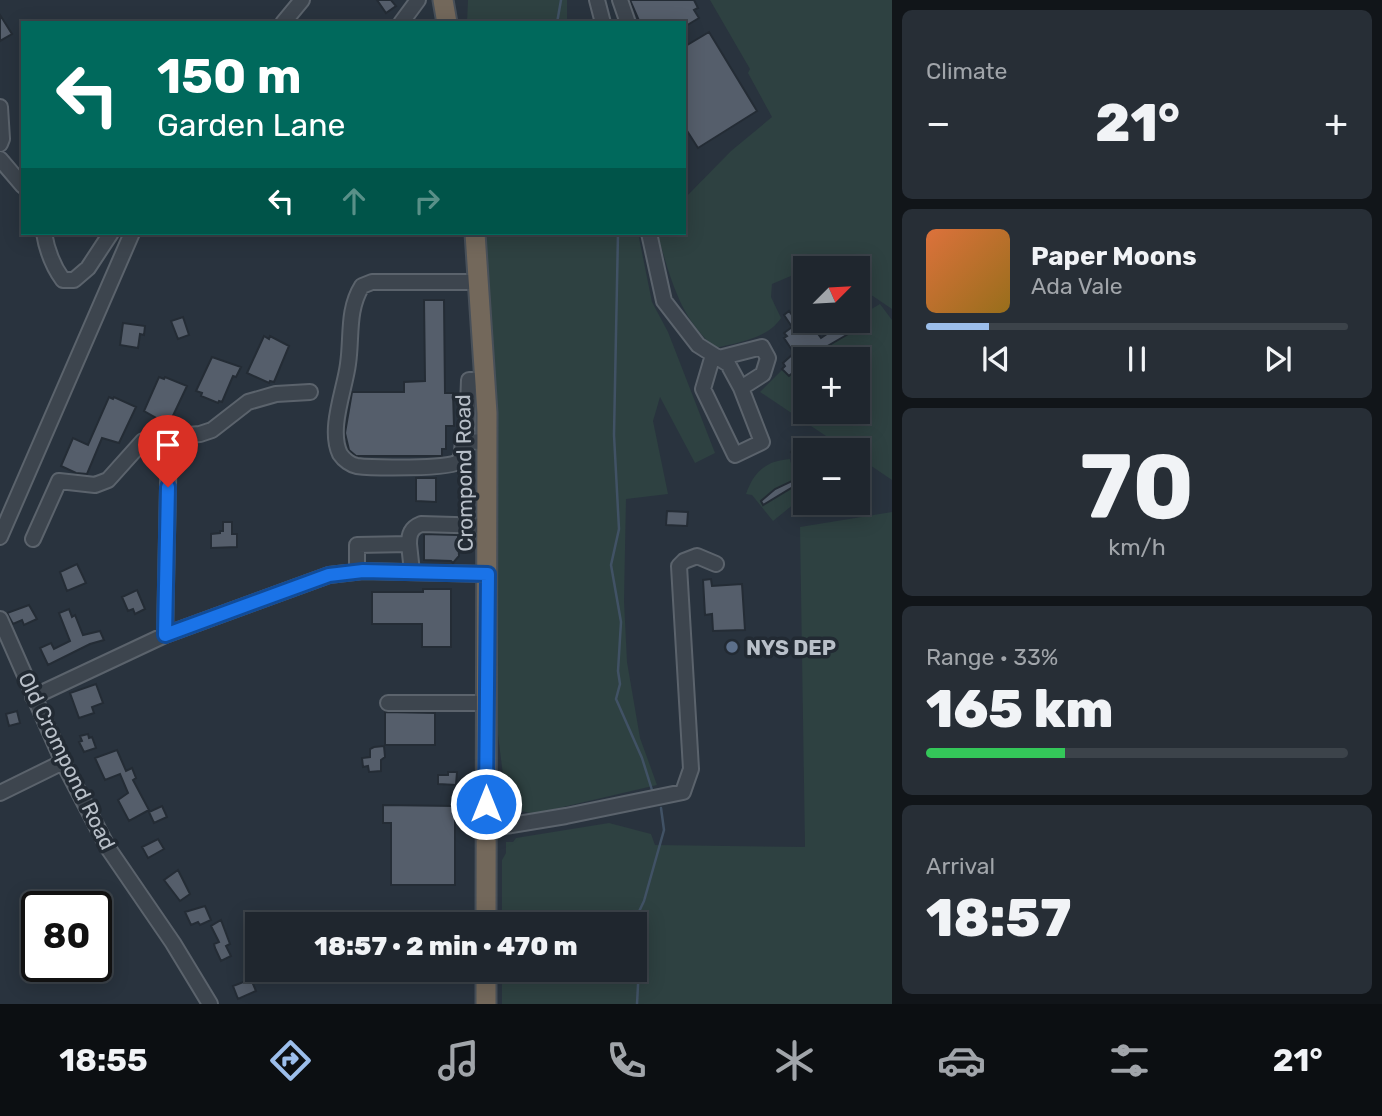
<!DOCTYPE html>
<html lang="en">
<head>
<meta charset="utf-8">
<style>
  body { margin:0; font-family:Rubik,sans-serif; background:#272e36; color:#f1f3f6; height:100vh; display:flex; flex-direction:column; font-size:26px; white-space:nowrap }
  * { box-sizing:border-box; margin:0 }
  p { font-size:23px; color:#a1a5aa }
  .icon { flex:none; width:38px; height:38px; fill:none; stroke:currentColor; stroke-width:2; stroke-linecap:round; stroke-linejoin:round }
  .map { position:relative; flex:1; overflow:hidden }
  .side { display:flex; flex-direction:column; gap:10px; padding:10px; background:#111519; width:490px }
  .side>* { flex:none }
  .hud { position:absolute; left:21px; top:21px; width:665px; height:214px; border-radius:0px; box-shadow:0 4px 18px #0003,0 0 0 2px #3c434a; background:#00695c; color:#fff; overflow:hidden }
  .needle { width:46px; rotate:66deg }
  .controls { position:absolute; left:793px; top:256px; display:grid; gap:14px }
  .controls a { display:grid; place-items:center; width:77px; height:77px; border-radius:0px; background:#1f262e; box-shadow:0 4px 18px #0003,0 0 0 2px #3c434a; font-size:35px }
  .speed { position:absolute; left:21px; top:891px; display:flex; gap:14px; font-size:35px; font-weight:700; text-align:center }
  .speed>* { display:grid; place-content:center; width:91px; height:91px; border-radius:50%; background:#1f262e; box-shadow:0 4px 18px #0003,0 0 0 2px #3c434a; line-height:1 }
  .speed .limit { border:4px solid #111; border-radius:10px; background:#fff; color:#111 }
  .pin { position:absolute; display:grid; place-items:center; width:60px; height:60px; color:#fff; margin:-72px -30px; border-radius:50% 50% 50% 0; rotate:-45deg; box-shadow:0 0 7px #0007 }
  .pin .icon { rotate:45deg }
  .me { position:absolute; width:77px; margin:-38px; rotate:0deg; stroke-linejoin:round; filter:drop-shadow(0 0 5px #0008) }
  .turn { display:flex; align-items:center; gap:24px; height:147px; padding:0 21px; font-size:32px }
  .turn .icon { width:91px; height:91px; stroke-width:2.5 }
  .turn b { display:block; font-size:49px; line-height:60px }
  .lanes { display:flex; align-items:center; height:66px; padding:0 21px; background:#0003; justify-content:center; gap:35px; direction:ltr }
  .lanes .off { opacity:.35 }
  .big { font-size:52px; font-weight:800; line-height:1.1 }
  .side .widget { flex:1; display:flex; flex-direction:column; justify-content:center; gap:10px; min-width:0; padding:0 24px; border-radius:10px; background:#272e36 }
  .side .dial { align-items:center; gap:0 }
  .dial b { font-size:91px; line-height:1 }
  .song { display:flex; align-items:center; gap:21px }
  .cover { width:84px; height:84px; border-radius:10px; background:linear-gradient(135deg,hsl(20 70% 55%),hsl(40 70% 35%)) }
  .played { height:7px; border-radius:4px; background:linear-gradient(90deg,#9cbeeb 15%,#3c434a 15%) }
  .keys { display:flex; justify-content:space-around; direction:ltr }
  .heat { display:flex; justify-content:space-between; align-items:center; font-size:38px; direction:ltr }
  .charge { height:10px; border-radius:5px; background:linear-gradient(90deg,#34c759 33%,#3c434a 0) }
  .trip { position:absolute; left:245px; top:912px; width:402px; height:70px; border-radius:0px; background:#1f262e; box-shadow:0 4px 18px #0003,0 0 0 2px #3c434a; font-weight:800; line-height:70px; text-align:center }
  .dock { display:flex; height:112px; justify-content:space-around; align-items:center; background:#0c0f12; color:#a1a5aa }
  .dock .icon { width:49px; height:49px }
  .dock .on { color:#9cbeeb }
  .dock b { font-size:32px; color:#f1f3f6 }
  main { display:flex; flex:1; min-height:0 }
  .map>svg:first-child { display:block }
  .green { fill:#2e4141 }
  .lines { fill:none; stroke-linecap:round; stroke-linejoin:round }
  .stream { stroke:#415265; stroke-width:2.5 }
  .building { fill:#555e6b; stroke:#242c35; stroke-width:2 }
  .minor-casing { stroke:#5b636c; stroke-width:18 }
  .highway-casing { stroke:#485059; stroke-width:23 }
  .minor { stroke:#3d454e; stroke-width:14 }
  .highway { stroke:#73685b; stroke-width:19 }
  .route-casing { stroke:#114b97; stroke-width:18 }
  .route { stroke:#1a73e8; stroke-width:12 }
  .service-dot { fill:#5c6f8a; stroke:#222a33; stroke-width:2.5 }
  .labels { text-anchor:middle; dominant-baseline:central; stroke-width:7; stroke-linejoin:round; paint-order:stroke }
  .street-label { font-size:21px; fill:#b9c0c9; stroke:#222a33 }
  .poi-label { font-size:21px; font-weight:bold; fill:#b9c0c9; stroke:#222a33; text-anchor:start }
</style>
</head>
<body>
<main>
<div class="map">
<svg width="892" height="1004" viewBox="0 0 892 1004">
  <rect width="100%" height="100%" fill="#29333e"/>
  <path class="green" d="M468,0H567V23H467Z
    M710,0H892V309L858,286V268H839L831,259L805,268V270L772,284L771,297L781,318C767,339 739,342 716,348C679,319 670,275 657,233H684V199L731,151L772,117L748,73L750,69Z
    M484,233H638L652,302L668,332L715,453L695,463L660,397L653,421L668,494L626,499L624,601L627,662L640,738L657,785L533,814L507,807L498,735L491,330Z
    M880,304L892,320V480L858,457V450H847L760,392L784,368L791,375L805,363V411H858V359H810L851,332L846,324L858,320V317Z
    M790,459C792,474 805,478 805,495L773,521L752,495L746,494C754,471 766,461 790,459Z
    M892,512V1004H502V970H635V924H502V860L506,853V842H513L516,838L609,823L651,834L655,845L805,847L800,527Z"/>
  <g class="lines">
    <path class="stream" d="M557,23L561,0
      M618,233L614,435L619,529L611,565L621,622L618,671L620,684L616,699L642,758L652,790
      M637,1004L640,947L635,920L644,901L664,830L661,808"/>
  </g>
  <path class="building" d="M377,0H391L396,6L386,13Z
    M630,0H694L698,8L694,10L699,18L684,27V23H640Z
    M0,15L12,34L0,41Z
    M709,32L757,111L698,148L684,126V47Z
    M424,300H444L445,393H453L454,426H446V449H442V456H356L349,450L345,433L352,392H404V382L425,381Z
    M789,311L798,323L805,318L808,320L821,338L833,330L832,328L839,323L841,325L844,323L850,333L805,359V362L789,376L782,369L785,366L783,363L794,353L784,338L787,336L784,333L792,327L784,315Z
    M183,317L189,335L178,339L171,321Z
    M123,323L145,326L144,335L140,334L138,348L120,345Z
    M264,336L269,339L270,336L289,346L274,382L270,381L269,383L247,373Z
    M212,357L241,367L236,377L233,376L222,402L219,401L218,403L201,396L202,393L196,391Z
    M159,377L164,379L165,377L187,386L170,422L160,420L144,411Z
    M109,397L113,399L114,397L136,407L119,443L102,438L87,474L76,473L61,466L73,438L88,445Z
    M798,445L804,452L797,459L791,452Z
    M416,478H436V502L416,501Z
    M794,480L796,485L763,505L761,501L775,489Z
    M667,511L688,512L687,526L666,525Z
    M223,522H232V534H237V547L211,548V534L220,533V531H223Z
    M424,534L458,535L459,556L453,563L451,561L424,560Z
    M77,564L86,583L67,591L60,572Z
    M711,579L712,586L742,584L745,630L713,631L712,614L705,615L703,580Z
    M423,589H451V647H422V624H372V592H423Z
    M137,590L145,609L135,614L133,609L128,611L122,597Z
    M29,605L37,619L24,625L22,620L13,624L7,613Z
    M69,609L72,617L75,615L83,635L100,631L104,640L90,644L48,665L40,648L51,643L54,649L70,641L59,613Z
    M96,684L103,703L92,707L94,713L79,718L70,693Z
    M17,711L20,723L9,726L6,714Z
    M385,712L435,713V745H385Z
    M88,734L89,738L92,737L96,748L84,752L79,742L82,741L80,736Z
    M384,746L385,757L381,760V771L369,772L368,766L363,767L362,758L370,757V749L374,747Z
    M117,750L126,771L132,768L136,778L133,780L149,810L129,821L118,800L128,793L120,774L105,780L95,758Z
    M448,772H457L456,785L438,784V775H448Z
    M383,805L455,806V885H391V823H383Z
    M162,806L167,817L154,823L149,812Z
    M158,839L164,849L148,858L142,847Z
    M178,870L190,894L180,901L164,880Z
    M205,906L211,920L200,925L198,922L191,925L185,912Z
    M221,920L230,944L226,946L231,956L221,961L215,948L214,944L219,942L211,926Z
    M251,979L256,991L238,999L233,986Z"/>
  <g class="lines">
    <g class="minor-casing">
      <path id="minor" d="M597,0L603,23
        M620,0L628,23
        M283,23L302,0
        M401,23L418,0
        M0,107L2,139L0,144
        M0,159L23,186
        M44,233C47,251 52,265 63,280H74L88,268L111,233
        M649,233L664,301L698,345L728,364L741,388L762,442L735,455L703,389L713,355
        M479,282H372L362,286C347,310 352,337 348,364C345,389 328,429 340,454C344,460 351,465 357,466C371,468 451,469 458,462C463,457 462,447 463,441L487,442
        M719,358L762,347L768,358L763,374L741,388
        M463,441L467,431L469,380H486
        M0,537L132,233
        M33,539L59,481L95,485L108,480L143,441L153,438L200,434L212,430L248,402L276,394L310,392
        M409,544C409,534 411,528 421,524L488,526
        M357,572V545L409,544L412,572
        M0,619L63,762L108,848L173,943L210,1004
        M165,635L169,438
        M33,697L165,635L329,575L363,571L488,574
        M388,703H486
        M0,793L63,762
        M487,829L566,816L683,792L691,769L679,566L684,561L697,556L716,564"/>
    </g>
    <g class="highway-casing">
      <path id="highway" d="M443,0L447,23
        M475,233L487,413L486,924
        M486,1004V970"/>
    </g>
    <use href="#minor" class="minor"/>
    <use href="#highway" class="highway"/>
  </g>
  <g class="lines">
    <g class="route-casing">
      <path id="route" d="M168,487L165,635L329,575L363,571L488,574L486,804"/>
    </g>
    <use href="#route" class="route"/>
  </g>
  <circle class="service-dot" cx="732" cy="647" r="7"/>
  <g class="labels">
    <g class="street-label">
      <text transform="translate(464 473) rotate(-91)">Crompond Road</text>
      <text transform="translate(67 761) rotate(64)">Old Crompond Road</text>
    </g>
    <g class="poi-label">
      <text x="746" y="647">NYS DEP</text>
    </g>
  </g>
</svg>
<div class="controls">
<a><svg class="needle" viewBox="-14 -14 28 28"><path d="M0-13l5 13h-10z" fill="#e53935"/><path d="M0 13l5-13h-10z" fill="#a1a5aa"/></svg></a>
<a>+</a>
<a>−</a>
</div>
<div class="speed"><div class="limit">80</div></div>
<div class="pin" style="left:168px;top:487px;background:#d93025"><svg class="icon" aria-label="arrive" viewBox="0 0 24 24"><path d="M6 21V4h12l-3 4 3 4H6"/></svg></div>
<svg class="me" style="left:486px;top:804px" viewBox="-20 -20 40 40"><circle r="17" fill="#1a73e8" stroke="#fff" stroke-width="3"/><path d="M0-11L8 9 0 5-8 9z" fill="#fff"/></svg>
<div class="trip">18:57 · 2 min · 470 m</div>
<div class="hud">
<div class="turn"><svg class="icon" aria-label="left" viewBox="0 0 24 24"><path d="M17 20v-9H6M10 6l-5 5 5 5"/></svg><div><b>150 m</b>Garden Lane</div></div>
<div class="lanes"><svg class="icon" aria-label="left" viewBox="0 0 24 24"><path d="M17 20v-9H6M10 6l-5 5 5 5"/></svg><svg class="icon off" aria-label="ahead" viewBox="0 0 24 24"><path d="M12 20V5M6 11l6-6 6 6"/></svg><svg class="icon off" aria-label="right" viewBox="0 0 24 24"><path d="M7 20v-9h11M14 6l5 5-5 5"/></svg></div>
</div>
</div>
<section class="side">
<div class="widget"><p>Climate</p>
<div class="heat"><a>−</a><b class="big">21°</b><a>+</a></div>
</div>
<div class="widget">
<div class="song"><i class="cover"></i><div><b>Paper Moons</b><p>Ada Vale</p></div></div>
<div class="played"></div>
<div class="keys"><svg class="icon" aria-label="previous" viewBox="0 0 24 24"><path d="M18 5L8 12l10 7zM5 5v14"/></svg><svg class="icon" aria-label="pause" viewBox="0 0 24 24"><path d="M8 5v14M16 5v14"/></svg><svg class="icon" aria-label="next" viewBox="0 0 24 24"><path d="M6 5l10 7-10 7zM19 5v14"/></svg></div>
</div>
<div class="widget dial"><b>70</b><p>km/h</p></div>
<div class="widget"><p>Range · 33%</p><b class="big">165 km</b><div class="charge"></div></div>
<div class="widget"><p>Arrival</p><b class="big">18:57</b></div>
</section>
</main>
<nav class="dock">
<b>18:55</b>
<svg class="icon on" aria-label="directions" viewBox="0 0 24 24"><path d="M12 3l9 9-9 9-9-9zM9 14v-3h6M13 9l2 2-2 2"/></svg>
<svg class="icon" aria-label="music" viewBox="0 0 24 24"><path d="M9 18V5l10-2v13"/><circle cx="6" cy="18" r="3"/><circle cx="16" cy="16" r="3"/></svg>
<svg class="icon" aria-label="phone" viewBox="0 0 24 24"><path d="M5 4h4l2 5-3 2q2 4 5 5l2-3 5 2v4C11 20 4 13 5 4z"/></svg>
<svg class="icon" aria-label="climate" viewBox="0 0 24 24"><path d="M12 3v18M4 7l16 10M4 17L20 7"/></svg>
<svg class="icon" aria-label="car" viewBox="0 0 24 24"><path d="M5 17H2v-5l4-1 3-4h7l3 4 3 1v5h-3M9 17h6M6 11h13"/><circle cx="7" cy="17" r="2"/><circle cx="17" cy="17" r="2"/></svg>
<svg class="icon" aria-label="filters" viewBox="0 0 24 24"><path d="M4 7h16M4 17h16"/><circle cx="9" cy="7" r="2"/><circle cx="15" cy="17" r="2"/></svg>
<b>21°</b>
</nav>
</body>
</html>
